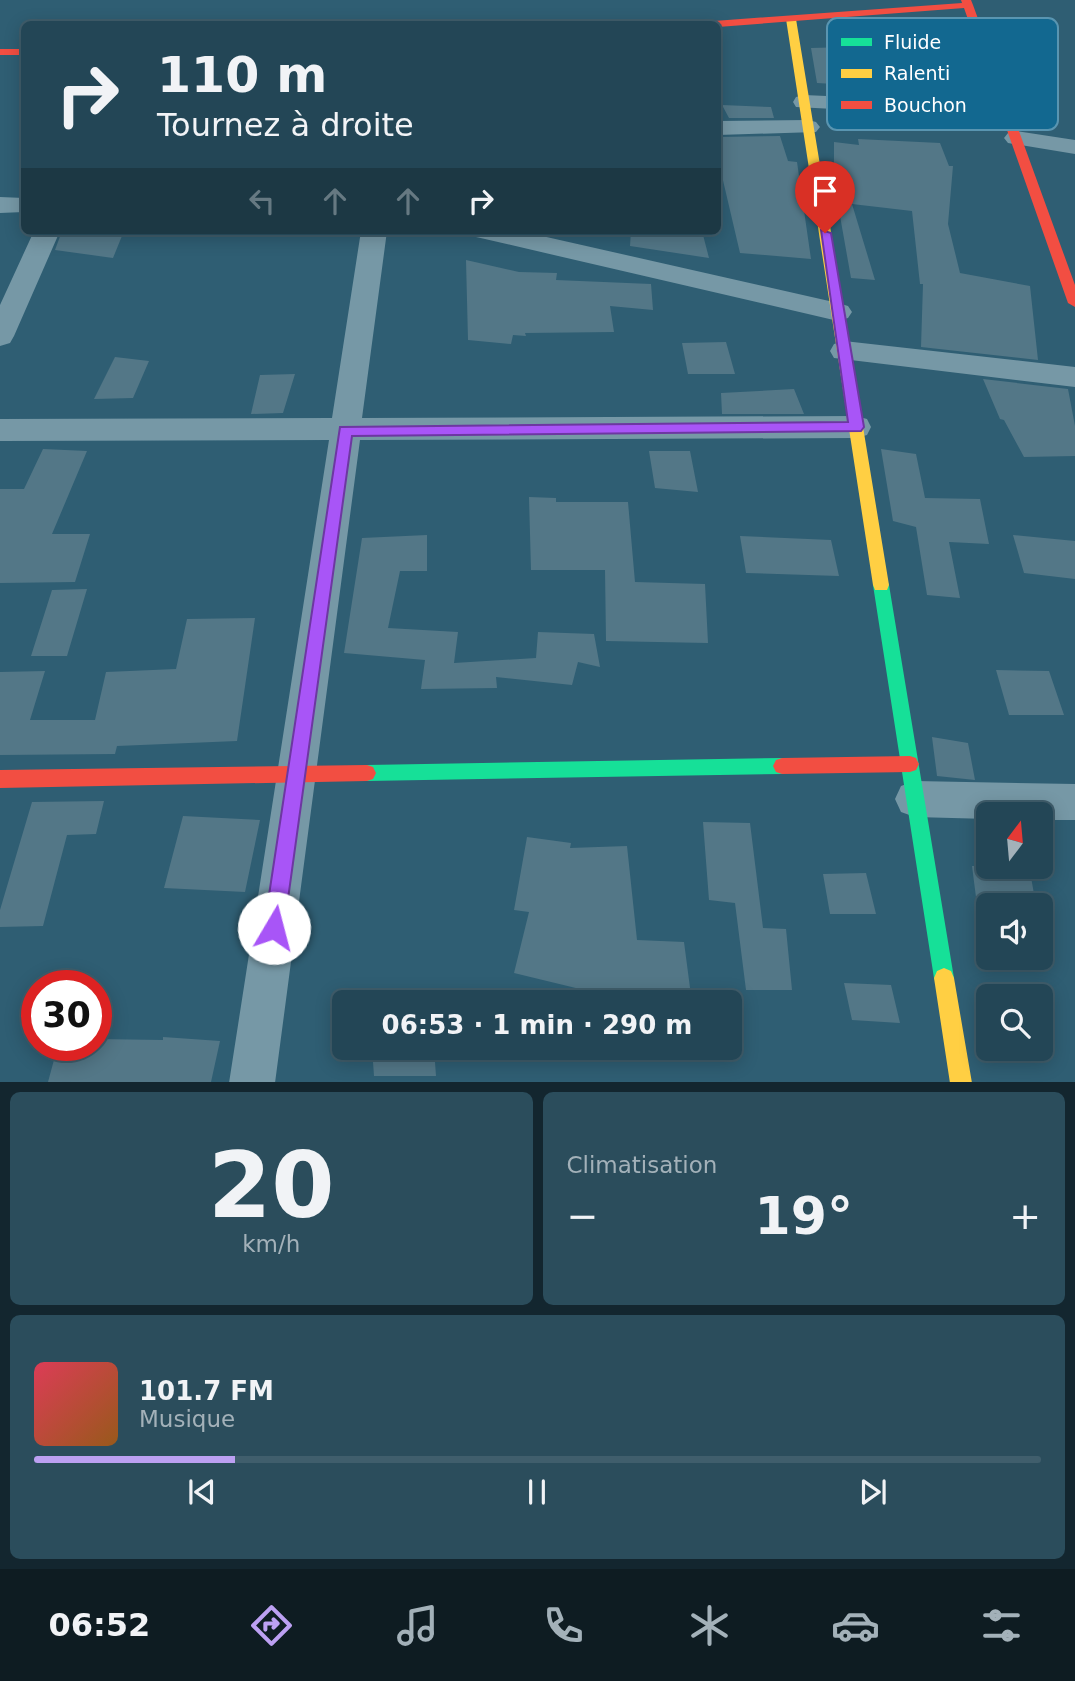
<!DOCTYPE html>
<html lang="fr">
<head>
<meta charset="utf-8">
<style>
  body { margin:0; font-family:"DejaVu Sans",sans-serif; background:#2b4d5c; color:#f1f3f6; height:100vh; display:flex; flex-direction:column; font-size:26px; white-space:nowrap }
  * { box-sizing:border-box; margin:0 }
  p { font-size:23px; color:#a3b1b9 }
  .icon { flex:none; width:38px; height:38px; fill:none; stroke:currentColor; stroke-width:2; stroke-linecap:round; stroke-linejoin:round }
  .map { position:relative; height:1082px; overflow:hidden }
  .sheet { display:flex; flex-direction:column; gap:10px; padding:10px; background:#13262f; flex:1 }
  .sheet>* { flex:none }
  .guide { position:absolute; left:21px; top:21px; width:700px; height:214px; border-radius:10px; box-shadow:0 4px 18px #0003,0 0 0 2px #405e6c; background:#234656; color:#f1f3f6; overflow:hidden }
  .needle { width:46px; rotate:16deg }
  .tools { position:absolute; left:976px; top:802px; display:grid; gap:14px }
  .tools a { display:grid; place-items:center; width:77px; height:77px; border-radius:10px; background:#234656; box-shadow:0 4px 18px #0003,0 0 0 2px #405e6c; font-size:35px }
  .speed { position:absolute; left:21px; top:970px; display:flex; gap:14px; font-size:35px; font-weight:700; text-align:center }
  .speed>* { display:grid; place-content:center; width:91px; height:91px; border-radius:50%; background:#234656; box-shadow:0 4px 18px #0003,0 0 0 2px #405e6c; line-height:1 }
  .speed .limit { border:10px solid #d22; background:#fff; color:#111 }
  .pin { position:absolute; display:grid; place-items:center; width:60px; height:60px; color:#fff; margin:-72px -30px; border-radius:50% 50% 50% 0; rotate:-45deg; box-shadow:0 0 7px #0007 }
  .pin .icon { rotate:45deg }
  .me { position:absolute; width:77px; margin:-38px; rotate:8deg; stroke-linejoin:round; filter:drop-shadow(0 0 5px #0008) }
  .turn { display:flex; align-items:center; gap:24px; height:147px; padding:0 21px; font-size:32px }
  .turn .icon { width:91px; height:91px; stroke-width:2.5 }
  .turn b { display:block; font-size:49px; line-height:60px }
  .lanes { display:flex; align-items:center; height:66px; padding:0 21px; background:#0003; justify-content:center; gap:35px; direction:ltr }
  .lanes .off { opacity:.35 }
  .big { font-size:52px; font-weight:600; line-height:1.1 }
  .sheet .widget { flex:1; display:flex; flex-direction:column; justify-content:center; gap:10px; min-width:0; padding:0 24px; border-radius:10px; background:#2b4d5c }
  .sheet .dial { align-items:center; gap:0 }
  .dial b { font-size:91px; line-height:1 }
  .song { display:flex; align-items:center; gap:21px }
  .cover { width:84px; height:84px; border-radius:10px; background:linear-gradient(135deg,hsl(350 70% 55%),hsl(30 70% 35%)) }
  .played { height:7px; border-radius:4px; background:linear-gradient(90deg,#bca0f2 20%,#405e6c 20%) }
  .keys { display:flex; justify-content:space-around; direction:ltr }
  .heat { display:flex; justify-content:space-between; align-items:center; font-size:38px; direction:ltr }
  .sheet .tiles { flex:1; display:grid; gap:10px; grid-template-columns:1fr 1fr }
  .widget:last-child { grid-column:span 2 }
  .trip { position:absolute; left:332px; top:990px; width:410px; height:70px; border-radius:10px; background:#234656; box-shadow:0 4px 18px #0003,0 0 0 2px #405e6c; font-weight:600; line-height:70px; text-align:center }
  .menu { display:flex; height:112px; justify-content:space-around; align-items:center; background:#0e1c22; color:#a3b1b9 }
  .menu .icon { width:49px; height:49px }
  .menu .selected { color:#bca0f2 }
  .menu b { font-size:32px; color:#f1f3f6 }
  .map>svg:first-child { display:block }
  .building { fill:#537787 }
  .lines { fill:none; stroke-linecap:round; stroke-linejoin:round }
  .street { fill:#7698a6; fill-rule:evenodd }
  .fast { fill:#16e098; fill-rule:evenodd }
  .slow { fill:#ffcf43; fill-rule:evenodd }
  .jam { fill:#f24e42; fill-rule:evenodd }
  .route { fill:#a855f7; stroke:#6d37a1; stroke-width:2 }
  .key { fill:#126890; stroke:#5995b1; stroke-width:2 }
  .key-label { font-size:19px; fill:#fff }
</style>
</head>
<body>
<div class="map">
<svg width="1075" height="1083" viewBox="0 0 1075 1083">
  <rect width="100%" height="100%" fill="#2f5e73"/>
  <path class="building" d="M848,47L852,60L899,63L903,88L817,83L811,48Z
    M722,105L771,107L774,118H729Z
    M780,136L788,161L797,162L811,259L740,253L718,159V137Z
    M858,139L940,143L949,166H953L948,224L960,273L1030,286L1038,360L921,347L923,284H920L912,211L852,204L875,280L851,278L831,165H834V142L859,145Z
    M62,231H124L113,258L55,250Z
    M631,231H702L709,258L630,246Z
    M466,260L519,272L557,273L556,280L651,284L653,310L610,306L614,332L525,333L526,336L513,335L511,344L468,340Z
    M726,342L735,374H688L682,343Z
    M115,357L149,361L133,398L94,399Z
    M295,374L283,413L251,414L260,375Z
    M983,379L1068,389L1075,426V456L1024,457L1004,420L1000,419Z
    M794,389L804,414H722L721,393Z
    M43,449L87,451L52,534H90L75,582L0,583V489H24Z
    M881,449L916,454L925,498L980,499L989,544L949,542L960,598L927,595L916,527L893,521Z
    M649,451H690L698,492L655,488Z
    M529,497L556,498V502H628L635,582L705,584L708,643L606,641L605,570H531Z
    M427,535V571H400L388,628L458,632L454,663L536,658L538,632L594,634L600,667L578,662L572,685L496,677L497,688L421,689L425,660L344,653L362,538Z
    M1013,535L1075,541V579L1024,573Z
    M740,536L831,540L839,576L746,573Z
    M87,589L67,656H31L52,590Z
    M255,618L237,741L117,746L115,754L0,755V672L45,671L30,720H95L106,672L176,669L187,619Z
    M996,670L1049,671L1064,715H1009Z
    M932,737L968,743L975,780L937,776Z
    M104,801L96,834L67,835L43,926L0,927V910L32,802Z
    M183,816L260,820L245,892L164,888Z
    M703,822L750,823L763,928L786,929L792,990H746L735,903L709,900Z
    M527,837L571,843L570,848L627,846L637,940L684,942L692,1003H583L584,990L514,973L529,912L514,910Z
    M972,866H1029L1036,905H977Z
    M866,873L876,914H830L823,874Z
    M844,983L891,985L900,1023L852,1020Z
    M163,1037L220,1041L211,1082H48L58,1045H96V1039L163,1040Z
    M372,1048H434L436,1076H374Z"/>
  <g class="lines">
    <path class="street" d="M804,95L1006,104L1017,111L1006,118L796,107L793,102L796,97Z
      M808,120L816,122L820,127L816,132L718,135V121Z
      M1016,131L1075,140V154L1008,143L1004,138L1008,133Z
      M0,197L24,198V212L0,213Z
      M34,231H60L14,336L10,343L0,346V305Z
      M361,231H387L362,418L856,416L867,419L871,427L867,435L856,438L360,440L275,1083H229L329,440L0,441V419L332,418Z
      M472,231H520L838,303L848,306L852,312L848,318L838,321L485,239L476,237Z
      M844,341L1075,367V387L834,358L830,351L834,344Z
      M915,781L1075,784V820H1041V814H989V819L915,817L901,812L895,799L901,786Z"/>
    <path class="fast" d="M881,578L887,580L889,585L954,978L951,985L944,988L937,985L934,978L873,585L875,580Z
      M782,758L788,760L791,766L788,772L782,774L367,781L361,779L358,773L361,767L367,765Z"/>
    <path class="slow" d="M791,16L796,19L889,585L887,590H875L873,585L786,19Z
      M944,968L951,971L954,978L972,1083H950L934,978L937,971Z"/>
    <path class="jam" d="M961,0H971L973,5L1075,285V307L1068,303L964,8L718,27V24H709L714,21L962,3Z
      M0,49H24V55H0Z
      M910,756L916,758L919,764L916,770L910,772L782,774L776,772L773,766L776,760L782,758Z
      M367,765L373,767L376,773L373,779L367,781L0,788V770Z"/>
  </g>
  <path class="route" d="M821,230L831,233L864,427L861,431L352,436L284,928L281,936L274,939L267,936L264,928L340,427L848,422Z"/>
  <rect x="827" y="18" width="231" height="112" rx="10" class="key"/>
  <rect x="841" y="38" width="31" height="8" fill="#16e098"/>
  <rect x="841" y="69" width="31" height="9" fill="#ffcf43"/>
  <rect x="841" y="101" width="31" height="8" fill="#f24e42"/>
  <g class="key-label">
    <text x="884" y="49">Fluide</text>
    <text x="884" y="80">Ralenti</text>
    <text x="884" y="112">Bouchon</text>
  </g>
</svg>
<div class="tools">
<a><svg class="needle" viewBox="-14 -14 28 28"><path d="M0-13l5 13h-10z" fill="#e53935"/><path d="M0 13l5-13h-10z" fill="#a3b1b9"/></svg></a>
<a><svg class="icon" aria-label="sound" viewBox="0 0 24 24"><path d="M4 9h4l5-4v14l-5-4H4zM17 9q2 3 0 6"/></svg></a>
<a><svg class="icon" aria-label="search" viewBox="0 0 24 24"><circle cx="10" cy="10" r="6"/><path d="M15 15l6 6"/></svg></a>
</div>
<div class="speed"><div class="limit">30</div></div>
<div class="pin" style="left:825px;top:233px;background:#d93025"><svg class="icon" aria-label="arrive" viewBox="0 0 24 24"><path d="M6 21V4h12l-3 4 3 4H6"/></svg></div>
<svg class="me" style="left:274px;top:928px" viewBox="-20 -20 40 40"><circle r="19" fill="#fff"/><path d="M0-13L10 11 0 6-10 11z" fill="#a855f7"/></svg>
<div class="trip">06:53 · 1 min · 290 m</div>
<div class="guide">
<div class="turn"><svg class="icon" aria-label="right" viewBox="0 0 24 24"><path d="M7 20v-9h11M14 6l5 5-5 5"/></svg><div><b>110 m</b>Tournez à droite</div></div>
<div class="lanes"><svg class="icon off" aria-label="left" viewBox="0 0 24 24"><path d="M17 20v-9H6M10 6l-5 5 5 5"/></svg><svg class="icon off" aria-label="ahead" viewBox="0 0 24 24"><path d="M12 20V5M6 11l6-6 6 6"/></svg><svg class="icon off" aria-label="ahead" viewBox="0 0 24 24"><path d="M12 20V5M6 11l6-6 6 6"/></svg><svg class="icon" aria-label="right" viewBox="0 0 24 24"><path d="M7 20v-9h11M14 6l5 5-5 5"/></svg></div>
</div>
</div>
<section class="sheet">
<div class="tiles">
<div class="widget dial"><b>20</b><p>km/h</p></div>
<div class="widget"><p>Climatisation</p>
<div class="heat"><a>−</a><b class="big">19°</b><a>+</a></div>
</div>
<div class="widget">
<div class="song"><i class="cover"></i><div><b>101.7 FM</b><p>Musique</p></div></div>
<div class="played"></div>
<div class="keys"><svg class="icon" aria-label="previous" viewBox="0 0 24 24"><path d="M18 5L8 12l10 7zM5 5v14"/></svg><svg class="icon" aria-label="pause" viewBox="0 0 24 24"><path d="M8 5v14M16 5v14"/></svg><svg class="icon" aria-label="next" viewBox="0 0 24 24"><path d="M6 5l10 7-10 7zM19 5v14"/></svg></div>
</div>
</div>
</section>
<nav class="menu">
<b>06:52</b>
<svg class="icon selected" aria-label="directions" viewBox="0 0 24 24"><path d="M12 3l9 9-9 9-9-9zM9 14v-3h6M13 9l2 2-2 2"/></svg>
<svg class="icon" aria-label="music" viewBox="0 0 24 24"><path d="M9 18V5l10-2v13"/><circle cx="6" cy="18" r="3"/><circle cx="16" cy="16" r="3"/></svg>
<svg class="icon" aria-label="phone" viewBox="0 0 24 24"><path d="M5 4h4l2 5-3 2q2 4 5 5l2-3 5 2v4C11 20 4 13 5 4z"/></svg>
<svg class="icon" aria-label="climate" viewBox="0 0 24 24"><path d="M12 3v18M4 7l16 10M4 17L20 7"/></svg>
<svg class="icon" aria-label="car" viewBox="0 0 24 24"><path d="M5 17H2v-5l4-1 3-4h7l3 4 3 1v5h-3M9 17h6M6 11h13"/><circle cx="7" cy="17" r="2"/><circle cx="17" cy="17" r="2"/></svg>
<svg class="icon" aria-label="filters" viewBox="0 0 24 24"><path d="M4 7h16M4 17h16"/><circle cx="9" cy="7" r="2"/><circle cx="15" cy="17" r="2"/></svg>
</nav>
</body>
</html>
